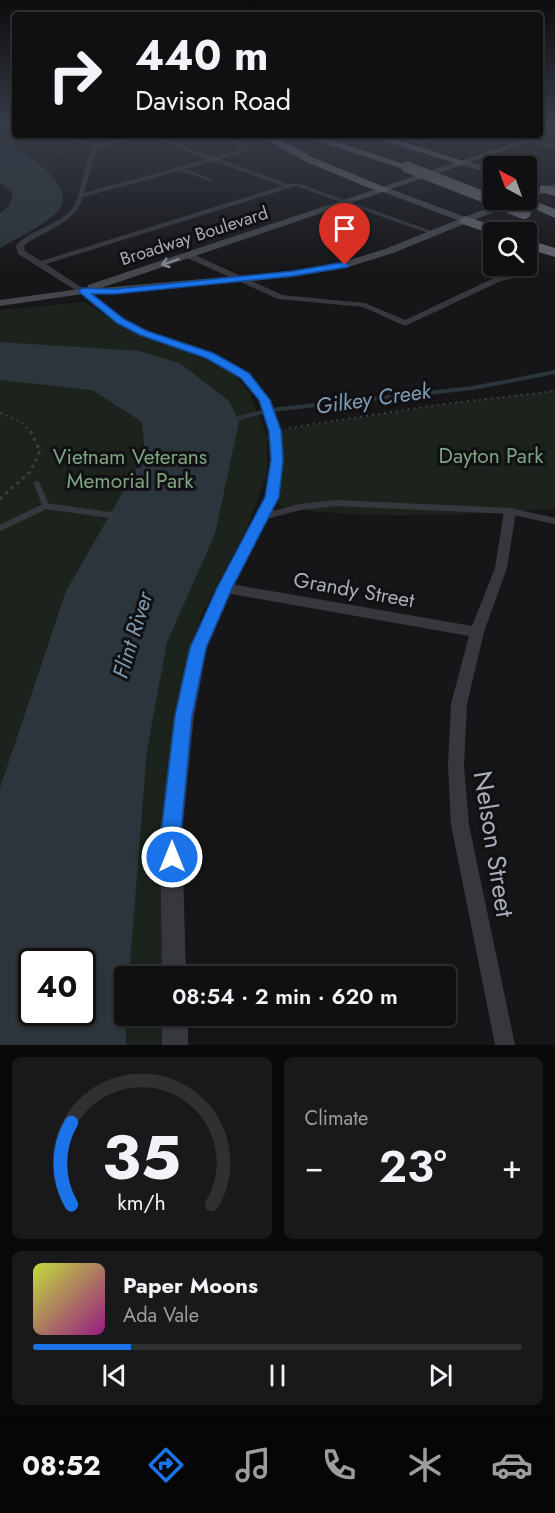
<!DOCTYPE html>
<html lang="en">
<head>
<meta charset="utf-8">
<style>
  body { margin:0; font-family:Jost,sans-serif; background:#19191b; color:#f1f3f6; height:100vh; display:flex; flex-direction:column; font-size:22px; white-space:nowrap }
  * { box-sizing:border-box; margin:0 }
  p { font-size:20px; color:#9c9d9f }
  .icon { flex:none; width:33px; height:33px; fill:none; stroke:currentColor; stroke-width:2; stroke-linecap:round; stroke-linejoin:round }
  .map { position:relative; height:1045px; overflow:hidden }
  .details { display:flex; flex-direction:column; gap:12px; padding:12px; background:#09090a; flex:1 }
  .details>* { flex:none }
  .banner { position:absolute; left:12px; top:12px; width:531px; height:126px; border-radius:6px; box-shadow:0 2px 4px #0004,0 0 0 2px #303032; background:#101012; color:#f1f3f6; overflow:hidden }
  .needle { width:39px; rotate:319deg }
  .tools { position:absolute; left:483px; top:156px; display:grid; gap:12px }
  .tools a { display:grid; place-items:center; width:54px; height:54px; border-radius:6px; background:#101012; box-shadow:0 2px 4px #0004,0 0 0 2px #303032; font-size:30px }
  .speed { position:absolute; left:18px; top:948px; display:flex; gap:12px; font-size:30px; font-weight:700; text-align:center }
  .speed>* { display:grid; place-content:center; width:78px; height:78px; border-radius:50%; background:#101012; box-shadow:0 2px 4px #0004,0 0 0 2px #303032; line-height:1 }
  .speed .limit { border:3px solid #111; border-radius:9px; background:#fff; color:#111 }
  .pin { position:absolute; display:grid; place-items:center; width:51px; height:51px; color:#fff; margin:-62px -26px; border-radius:50% 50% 50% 0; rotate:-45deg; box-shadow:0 0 6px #0007 }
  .pin .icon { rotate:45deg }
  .me { position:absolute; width:66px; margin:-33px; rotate:0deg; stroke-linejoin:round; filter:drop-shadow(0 0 4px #0008) }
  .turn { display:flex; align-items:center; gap:21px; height:126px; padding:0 24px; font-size:27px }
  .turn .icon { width:78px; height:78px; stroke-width:2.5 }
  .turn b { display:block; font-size:42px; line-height:51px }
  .big { font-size:45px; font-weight:600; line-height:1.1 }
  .details .widget { flex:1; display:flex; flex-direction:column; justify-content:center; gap:9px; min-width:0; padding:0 21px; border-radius:9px; background:#19191b }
  .details .dial { align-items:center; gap:0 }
  .dial svg { height:156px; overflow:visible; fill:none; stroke:#303032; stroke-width:7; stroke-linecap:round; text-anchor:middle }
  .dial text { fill:#f1f3f6; stroke:none }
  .song { display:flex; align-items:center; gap:18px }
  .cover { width:72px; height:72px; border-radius:9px; background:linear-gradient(135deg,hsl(70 70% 55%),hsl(310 70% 35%)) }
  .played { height:6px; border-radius:3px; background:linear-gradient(90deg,#1a73e8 20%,#303032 20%) }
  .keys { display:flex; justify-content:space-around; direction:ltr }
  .heat { display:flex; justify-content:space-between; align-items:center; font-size:33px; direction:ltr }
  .details .tiles { flex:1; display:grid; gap:12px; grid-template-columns:1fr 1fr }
  .widget:last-child { grid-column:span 2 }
  .trip { position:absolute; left:114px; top:966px; width:342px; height:60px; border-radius:6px; background:#101012; box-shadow:0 2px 4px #0004,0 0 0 2px #303032; font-weight:600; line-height:60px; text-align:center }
  .menu { display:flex; height:96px; justify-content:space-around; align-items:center; background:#060607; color:#9c9d9f }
  .menu .icon { width:42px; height:42px }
  .menu .on { color:#1a73e8 }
  .menu b { font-size:27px; color:#f1f3f6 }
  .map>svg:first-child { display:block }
  .green { fill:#1c231d; fill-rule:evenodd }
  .water { fill:#2c353c; fill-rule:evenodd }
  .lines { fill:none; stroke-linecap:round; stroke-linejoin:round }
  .stream { stroke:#2c353c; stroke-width:4 }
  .path-far2 { stroke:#3d3f44; stroke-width:1.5; stroke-dasharray:1.5 2; stroke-linecap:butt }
  .path-far1 { stroke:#3d3f44; stroke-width:2; stroke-dasharray:2 4; stroke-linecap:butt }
  .path { stroke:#3d3f44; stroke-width:3; stroke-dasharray:3 4.5; stroke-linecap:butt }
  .service { stroke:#37383d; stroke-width:6 }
  .minor { fill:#37383d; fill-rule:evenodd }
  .tertiary { fill:#37383d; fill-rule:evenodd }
  .secondary { fill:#45474d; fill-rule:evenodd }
  .motorway { fill:#63666e; fill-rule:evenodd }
  .motorway-bridge-far1 { stroke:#63666e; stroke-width:11 }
  .motorway-bridge { stroke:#63666e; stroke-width:14 }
  .oneway { stroke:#858993 }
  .route { fill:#1a73e8; stroke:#114b97; stroke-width:1.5 }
  .labels { text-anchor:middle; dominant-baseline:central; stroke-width:6; stroke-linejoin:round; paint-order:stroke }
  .far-street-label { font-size:18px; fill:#a8adb8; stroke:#111113 }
  .park-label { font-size:21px; fill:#7fa381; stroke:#111113 }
  .street-label { font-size:21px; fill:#a8adb8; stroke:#111113 }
  .water-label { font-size:22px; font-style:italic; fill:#7f9bb3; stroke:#111113 }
  .near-street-label { font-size:26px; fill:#a8adb8; stroke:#111113 }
</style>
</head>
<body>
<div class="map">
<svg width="555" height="1045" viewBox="0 0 555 1045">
  <rect width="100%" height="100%" fill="#161618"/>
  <path class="green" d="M84,302L126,329L203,358L233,374L249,392L267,436V475L245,532L201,616L184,672L176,799L184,976H124V1016H185L187,1045H0V310ZM32,962H82V1012H32Z
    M555,391V509C464,515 380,519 289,509L280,505L272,497L275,431L437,405Z"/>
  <path class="water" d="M0,138C19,151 73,178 61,206C56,220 14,240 0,248V213L9,206L13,193L0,182Z
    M0,342L140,351L181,364L229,401L239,421L215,534L167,642L147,750L129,976H124L126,1045H0V788L66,591L145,454L142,422L92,390L0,380ZM32,962H82V1012H32Z"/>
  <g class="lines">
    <path class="stream" d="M232,420L270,410L473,388L555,372"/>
    <path class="path-far2" d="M28,135L43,147L71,158L78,172"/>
    <path class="path-far1" d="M0,413L21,422L31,432
      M289,428L437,405L555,391"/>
    <path class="path" d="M0,499L30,472L40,451L30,430"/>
    <path class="service" d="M37,484L46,506
      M262,517L300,507L336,503L510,511L555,521
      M0,528L46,506L110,515"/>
    <path class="minor" d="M555,130V134L529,142L526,140Z
      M62,135H70L94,145L136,135H153L214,157L243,149L222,135H229L250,150L220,159L288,184L298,183L437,233L431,234L296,186L46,264L87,291L80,293L18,254L16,246C30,228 61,226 74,206C79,198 87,160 91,148ZM146,135L208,159L84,193L97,148ZM214,161L282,186L41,261L25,251L24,246L27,243C46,231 77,221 83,197L179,171L214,182V180L185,169Z
      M394,135C404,135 414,141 423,140C434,139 442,135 453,135L421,144Z
      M187,254H193L282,295L365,303L405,320L496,277L525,273L529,275L501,281L405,326L363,307L278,299L187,258Z
      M510,507L516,511L507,568L484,632L467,704L464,766L469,825L515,1045H495L451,825L448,766L451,704L469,636L225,593L220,591L218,588L220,585L225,583L472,626L495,568L504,511Z"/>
    <path class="tertiary" d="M505,135H517L532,140L529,142Z
      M83,288L125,319L148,331L213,354L249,373L271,400L282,431L284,460L279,497L233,588L207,648L194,716L182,833L186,976H162L160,833L174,716L189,648L217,588L265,497L270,460L268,431L259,401L241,379L205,358L140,335L117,323L79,293V289Z
      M162,1016H188V1045H162Z"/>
    <path class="secondary" d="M529,138L555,145V149L529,142L470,162L494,169V174L462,165L391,189L465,217L508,200H519L518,202L393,253L345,268L293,277L115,294H83L0,306V300L87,288L88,285ZM383,192L457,220L385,249L343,262L293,271L101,288Z
      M555,184V190L526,198V192Z"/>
    <path class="motorway" d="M259,135H272L312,157L389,189L387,192H379L304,161Z
      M299,135H315L413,167L407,170L403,169Z
      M365,135H381L467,162L462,165L458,164Z
      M544,185L555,188V196L540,192V186Z
      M526,198L555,209V218L515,200Z
      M465,216L503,229L505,232H494V235L460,223L459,220Z
      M526,239L555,248V257L526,248Z"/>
    <path class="motorway-bridge-far1" d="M407,167L505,205"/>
    <path class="motorway-bridge" d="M501,203L524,212"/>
  </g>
  <defs><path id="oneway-shaft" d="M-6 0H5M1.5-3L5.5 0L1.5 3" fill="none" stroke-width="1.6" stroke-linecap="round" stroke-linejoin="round" transform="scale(1.5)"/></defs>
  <use class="oneway" href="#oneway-shaft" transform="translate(170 262) rotate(161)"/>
  <linearGradient id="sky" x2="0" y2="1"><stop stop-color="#0c0c0d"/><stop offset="0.46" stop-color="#363c48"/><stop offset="1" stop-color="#363c48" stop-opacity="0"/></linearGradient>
  <rect width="555" height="271" fill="url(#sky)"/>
  <path class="route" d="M345,262L349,265L348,267L293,276L115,294H92L124,319L147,331L213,353L249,373L270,400L281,431L283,460L279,497L232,588L206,648L192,716L181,833L182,857L179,864L172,867L164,864L162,857L161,833L175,716L190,648L217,588L265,497L271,460L269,431L259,400L241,378L206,358L140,335L117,323L78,291L83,288L115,289L293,271Z"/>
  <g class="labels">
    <g class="far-street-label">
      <text transform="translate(194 236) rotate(-18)">Broadway Boulevard</text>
    </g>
    <g class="park-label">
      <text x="491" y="456">Dayton Park</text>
      <text x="130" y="457">Vietnam Veterans<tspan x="130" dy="24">Memorial Park</tspan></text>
    </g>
    <g class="street-label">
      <text transform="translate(354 590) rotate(10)">Grandy Street</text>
    </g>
    <g class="water-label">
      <text transform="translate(373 398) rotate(-8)">Gilkey Creek</text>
      <text transform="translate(132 635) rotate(-73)">Flint River</text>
    </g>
    <g class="near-street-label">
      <text transform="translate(494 844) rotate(81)">Nelson Street</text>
    </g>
  </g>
</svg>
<div class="tools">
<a><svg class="needle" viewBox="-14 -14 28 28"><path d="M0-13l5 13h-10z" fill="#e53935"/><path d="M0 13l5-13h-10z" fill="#9c9d9f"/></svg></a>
<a><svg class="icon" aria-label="search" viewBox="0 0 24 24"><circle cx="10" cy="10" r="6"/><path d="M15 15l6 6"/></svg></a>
</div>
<div class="speed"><div class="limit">40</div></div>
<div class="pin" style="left:345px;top:265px;background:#d93025"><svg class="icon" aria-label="arrive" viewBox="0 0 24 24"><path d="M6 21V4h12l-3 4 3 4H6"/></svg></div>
<svg class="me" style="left:172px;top:857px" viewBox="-20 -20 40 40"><circle r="17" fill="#1a73e8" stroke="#fff" stroke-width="3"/><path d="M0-11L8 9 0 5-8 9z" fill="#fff"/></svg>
<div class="trip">08:54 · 2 min · 620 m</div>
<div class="banner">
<div class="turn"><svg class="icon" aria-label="right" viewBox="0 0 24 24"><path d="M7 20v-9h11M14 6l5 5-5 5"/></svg><div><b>440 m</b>Davison Road</div></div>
</div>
</div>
<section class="details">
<div class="tiles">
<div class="widget dial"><svg viewBox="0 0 100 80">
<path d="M14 69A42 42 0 1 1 86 69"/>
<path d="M14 69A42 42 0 0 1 14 27" stroke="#1a73e8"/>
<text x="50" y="56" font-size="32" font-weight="700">35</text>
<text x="50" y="72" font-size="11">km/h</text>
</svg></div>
<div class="widget"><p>Climate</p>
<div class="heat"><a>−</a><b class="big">23°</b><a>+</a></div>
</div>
<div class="widget">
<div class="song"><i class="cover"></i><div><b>Paper Moons</b><p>Ada Vale</p></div></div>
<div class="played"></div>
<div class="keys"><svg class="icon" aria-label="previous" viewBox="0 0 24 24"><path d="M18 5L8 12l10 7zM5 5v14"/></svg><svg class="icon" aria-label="pause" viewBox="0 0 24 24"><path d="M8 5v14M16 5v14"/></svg><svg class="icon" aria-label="next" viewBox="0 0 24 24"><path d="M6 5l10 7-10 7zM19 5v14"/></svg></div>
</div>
</div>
</section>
<nav class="menu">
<b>08:52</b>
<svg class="icon on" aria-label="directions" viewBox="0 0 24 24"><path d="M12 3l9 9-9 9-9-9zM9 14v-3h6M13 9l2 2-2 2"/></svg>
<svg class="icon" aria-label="music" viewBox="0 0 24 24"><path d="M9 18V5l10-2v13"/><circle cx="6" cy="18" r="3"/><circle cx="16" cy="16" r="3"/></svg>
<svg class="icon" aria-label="phone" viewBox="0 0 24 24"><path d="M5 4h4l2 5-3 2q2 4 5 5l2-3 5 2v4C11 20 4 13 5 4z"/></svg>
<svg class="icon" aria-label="climate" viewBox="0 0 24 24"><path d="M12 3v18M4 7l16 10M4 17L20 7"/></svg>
<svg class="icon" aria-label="car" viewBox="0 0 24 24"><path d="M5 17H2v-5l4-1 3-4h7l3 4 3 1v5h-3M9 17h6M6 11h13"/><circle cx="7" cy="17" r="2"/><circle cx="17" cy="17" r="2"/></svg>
</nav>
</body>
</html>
